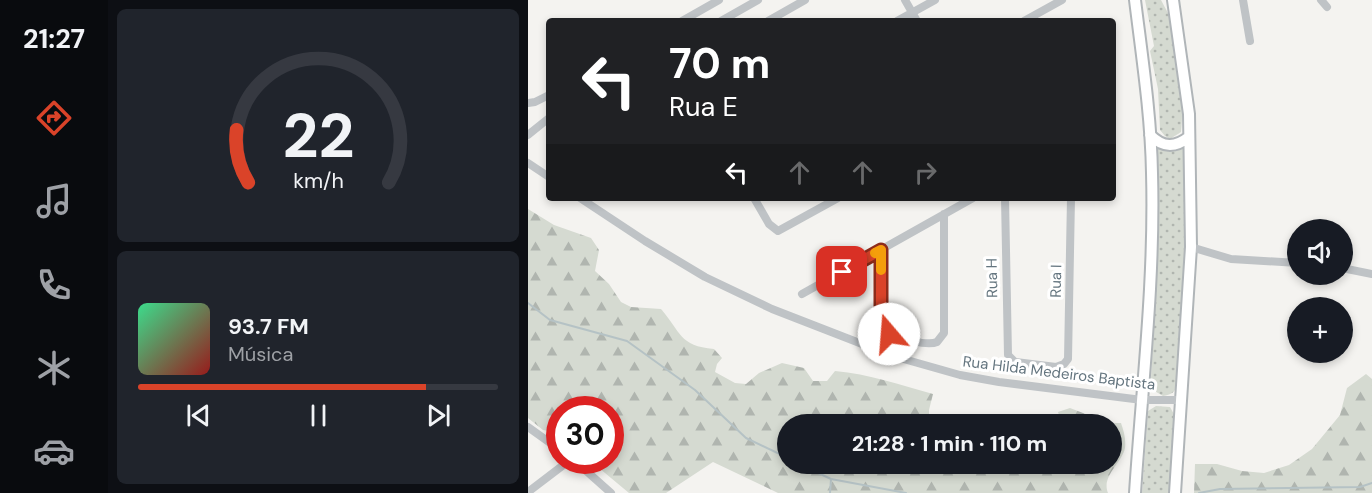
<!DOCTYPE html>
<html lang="pt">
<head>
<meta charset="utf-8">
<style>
  body { margin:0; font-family:"DM Sans",sans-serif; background:#20242c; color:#f1f3f6; height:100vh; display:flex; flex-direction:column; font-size:22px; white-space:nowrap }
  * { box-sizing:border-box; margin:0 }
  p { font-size:20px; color:#9ea1a6 }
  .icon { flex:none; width:33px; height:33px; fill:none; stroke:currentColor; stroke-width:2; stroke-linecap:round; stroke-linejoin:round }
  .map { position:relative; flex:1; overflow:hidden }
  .drawer { display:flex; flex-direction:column; gap:9px; padding:9px; background:#0d0f14; width:420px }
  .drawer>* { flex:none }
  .banner { position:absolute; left:18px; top:18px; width:570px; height:183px; border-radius:6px; box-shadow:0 3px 9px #0003; background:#202124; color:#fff; overflow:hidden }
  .controls { position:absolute; left:759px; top:219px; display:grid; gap:12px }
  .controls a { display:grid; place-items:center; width:66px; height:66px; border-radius:50%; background:#171b24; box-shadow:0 3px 9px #0003; font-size:30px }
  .speed { position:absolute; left:18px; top:396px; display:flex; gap:12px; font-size:30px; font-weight:700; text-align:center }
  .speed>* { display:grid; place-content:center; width:78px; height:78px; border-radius:50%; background:#171b24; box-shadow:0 3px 9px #0003; line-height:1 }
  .speed .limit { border:9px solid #d22; background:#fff; color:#111 }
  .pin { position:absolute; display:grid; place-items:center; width:51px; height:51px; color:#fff; margin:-26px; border-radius:12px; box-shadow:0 3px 9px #0006 }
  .me { position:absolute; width:66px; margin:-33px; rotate:342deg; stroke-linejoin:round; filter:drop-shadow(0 0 4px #0008) }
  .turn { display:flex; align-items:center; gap:21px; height:126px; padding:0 24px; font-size:27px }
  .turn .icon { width:78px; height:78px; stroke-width:2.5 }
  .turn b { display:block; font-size:42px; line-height:51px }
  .lanes { display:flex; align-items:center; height:57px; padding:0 24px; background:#0003; justify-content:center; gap:30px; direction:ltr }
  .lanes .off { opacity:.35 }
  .drawer .widget { flex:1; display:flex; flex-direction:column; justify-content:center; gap:9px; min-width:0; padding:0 21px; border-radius:9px; background:#20242c }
  .drawer .dial { align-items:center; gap:0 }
  .dial svg { height:156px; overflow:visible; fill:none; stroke:#363941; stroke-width:7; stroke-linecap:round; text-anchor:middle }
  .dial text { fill:#f1f3f6; stroke:none }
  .song { display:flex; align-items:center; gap:18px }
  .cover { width:72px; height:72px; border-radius:9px; background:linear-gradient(135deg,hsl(150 70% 55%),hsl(0 70% 35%)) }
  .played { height:6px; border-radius:3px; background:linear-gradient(90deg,#da4329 80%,#363941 80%) }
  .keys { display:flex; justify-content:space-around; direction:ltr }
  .trip { position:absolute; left:249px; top:414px; width:345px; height:60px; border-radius:30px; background:#171b24; box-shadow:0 3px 9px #0003; font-weight:700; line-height:60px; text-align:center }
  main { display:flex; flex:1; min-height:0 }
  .menu { display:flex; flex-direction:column; width:108px; justify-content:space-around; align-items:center; background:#090b0e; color:#9ea1a6 }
  .menu .icon { width:42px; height:42px }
  .menu .selected { color:#da4329 }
  .menu b { font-size:27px; color:#f1f3f6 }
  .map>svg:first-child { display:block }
  .grass { fill:url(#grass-dots) }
  .forest { fill:url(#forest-firs) }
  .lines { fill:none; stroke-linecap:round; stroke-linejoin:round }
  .stream { stroke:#b5c2c5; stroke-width:2 }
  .major-casing { stroke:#b0b5b8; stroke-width:14 }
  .minor { stroke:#bfc3c6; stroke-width:8 }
  .major { stroke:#fff; stroke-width:10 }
  .route-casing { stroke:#8e2c1b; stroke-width:15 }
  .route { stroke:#da4329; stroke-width:10 }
  .slow { stroke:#f59e0b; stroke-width:10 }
  .labels { text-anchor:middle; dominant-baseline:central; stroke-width:6; stroke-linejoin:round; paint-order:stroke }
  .street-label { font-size:15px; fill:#64757f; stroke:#fff }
</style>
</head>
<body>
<main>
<nav class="menu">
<b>21:27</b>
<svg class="icon selected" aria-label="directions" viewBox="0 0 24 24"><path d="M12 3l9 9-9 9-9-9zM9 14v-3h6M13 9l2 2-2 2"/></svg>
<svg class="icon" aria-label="music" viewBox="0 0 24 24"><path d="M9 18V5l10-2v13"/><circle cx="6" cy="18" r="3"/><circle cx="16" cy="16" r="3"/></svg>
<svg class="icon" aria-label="phone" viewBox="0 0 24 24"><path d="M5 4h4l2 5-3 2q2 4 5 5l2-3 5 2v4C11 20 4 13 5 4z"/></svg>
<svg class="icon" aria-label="climate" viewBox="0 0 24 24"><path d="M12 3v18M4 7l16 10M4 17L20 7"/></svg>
<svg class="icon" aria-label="car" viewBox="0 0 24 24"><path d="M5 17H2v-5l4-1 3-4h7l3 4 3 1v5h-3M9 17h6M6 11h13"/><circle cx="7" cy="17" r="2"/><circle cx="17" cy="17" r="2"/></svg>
</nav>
<section class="drawer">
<div class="widget dial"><svg viewBox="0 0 100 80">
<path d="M14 69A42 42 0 1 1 86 69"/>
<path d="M14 69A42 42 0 0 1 8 42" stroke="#da4329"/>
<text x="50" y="56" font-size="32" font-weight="700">22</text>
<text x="50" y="72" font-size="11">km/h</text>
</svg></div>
<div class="widget">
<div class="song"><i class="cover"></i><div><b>93.7 FM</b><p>Música</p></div></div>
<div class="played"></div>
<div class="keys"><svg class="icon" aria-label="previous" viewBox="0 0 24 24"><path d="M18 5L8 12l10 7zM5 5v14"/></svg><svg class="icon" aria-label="pause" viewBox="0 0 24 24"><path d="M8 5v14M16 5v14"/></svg><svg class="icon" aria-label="next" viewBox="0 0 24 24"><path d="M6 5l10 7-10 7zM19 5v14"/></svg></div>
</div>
</section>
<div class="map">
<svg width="844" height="493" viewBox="0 0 844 493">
  <defs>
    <pattern id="grass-dots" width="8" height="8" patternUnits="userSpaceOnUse" patternTransform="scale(1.5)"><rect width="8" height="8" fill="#d5dad1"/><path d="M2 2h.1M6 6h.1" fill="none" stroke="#b0b5af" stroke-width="1.8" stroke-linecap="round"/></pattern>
    <pattern id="forest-firs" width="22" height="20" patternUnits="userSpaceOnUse" patternTransform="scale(1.5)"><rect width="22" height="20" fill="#d5dad1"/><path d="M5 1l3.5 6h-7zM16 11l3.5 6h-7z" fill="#b0b5af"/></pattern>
  </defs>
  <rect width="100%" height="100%" fill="#f4f3f0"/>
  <path class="grass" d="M617,0H633C637,8 643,17 645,25C653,50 656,107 653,132L642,139L637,136L632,130L630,89L622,51L626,46Z
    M657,146L658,239L651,370C650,383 651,394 635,396L625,390L623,378L628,281V147L643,150Z
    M628,406L642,407L647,416L641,493H614L620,411Z"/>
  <path class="forest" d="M0,209L26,225L63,238L71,250L67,271L81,284L93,302L103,307L133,309C153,332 151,346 186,349L194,358L189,364L187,372L207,383L218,384L231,373L254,363L276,368L285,381H299L307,371C341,374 372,385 405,394L401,410V422L406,424H260V464H584V424H534L530,412L542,408L581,423H593C596,432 598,439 597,448C594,463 573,476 580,493H250L185,462L138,493H101L71,468L70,461L82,460V410H32L31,433L15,430L0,418Z
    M838,374L844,379V493H666L667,464H689L714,471L736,473L761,465L784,449L812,415L819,388Z"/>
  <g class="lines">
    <path class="stream" d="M0,303L22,320L99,341L167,390L218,438L260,458
      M271,464L303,479L378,493
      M302,493L303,479
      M671,493L692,489L832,487L844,483"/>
    <g class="major-casing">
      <path id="major" d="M607,0C614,57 623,115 624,173C627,280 614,386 607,493
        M645,0L661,114L663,247L647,493
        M622,135C635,148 647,148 661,137"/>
    </g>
    <path class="minor" d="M377,0L389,21
      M715,0L722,41
      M793,0L799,7
      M154,21L191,0
      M193,21L230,0
      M240,21L277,0
      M369,21L407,0
      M496,21L534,0
      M0,103L7,102L21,95
      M0,135L21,118
      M0,163L21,177
      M52,198L117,241L177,277L244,309L365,356L432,375L471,382L614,400H652
      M226,198L241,224L250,231L310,198
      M477,198L480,355L487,362L528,367L536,364L540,359L543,198
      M663,247L703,259L770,263
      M353,250V322C354,327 356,331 361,334C370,339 400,346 409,342L416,333V214
      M814,268L844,274
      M274,294L445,198
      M0,427L32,450
      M46,460L83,493
      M0,492L42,460"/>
    <use href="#major" class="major"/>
  </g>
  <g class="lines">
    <g class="route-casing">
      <path id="route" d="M314,272L353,250V322L355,329L361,334"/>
    </g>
    <use href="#route" class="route"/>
    <path class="slow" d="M347,253L353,250V270"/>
  </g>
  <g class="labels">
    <g class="street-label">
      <text transform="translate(464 278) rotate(-91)">Rua H</text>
      <text transform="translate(528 281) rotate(-89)">Rua I</text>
      <text transform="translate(531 373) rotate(7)">Rua Hilda Medeiros Baptista</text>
    </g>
  </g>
</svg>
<div class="controls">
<a><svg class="icon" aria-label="sound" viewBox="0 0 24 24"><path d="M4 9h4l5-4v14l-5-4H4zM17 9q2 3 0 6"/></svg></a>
<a>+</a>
</div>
<div class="speed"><div class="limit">30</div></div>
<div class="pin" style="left:314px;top:272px;background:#d93025"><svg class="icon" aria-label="arrive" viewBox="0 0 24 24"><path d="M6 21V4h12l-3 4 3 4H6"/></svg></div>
<svg class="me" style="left:361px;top:334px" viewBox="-20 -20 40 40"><circle r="19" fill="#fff"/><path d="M0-13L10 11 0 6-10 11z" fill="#da4329"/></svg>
<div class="trip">21:28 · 1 min · 110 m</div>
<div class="banner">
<div class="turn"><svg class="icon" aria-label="left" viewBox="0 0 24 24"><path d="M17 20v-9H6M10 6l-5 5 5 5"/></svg><div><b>70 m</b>Rua E</div></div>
<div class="lanes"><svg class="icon" aria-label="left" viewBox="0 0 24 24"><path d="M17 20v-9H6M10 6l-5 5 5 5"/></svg><svg class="icon off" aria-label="ahead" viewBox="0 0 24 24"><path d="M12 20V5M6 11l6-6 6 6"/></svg><svg class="icon off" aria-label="ahead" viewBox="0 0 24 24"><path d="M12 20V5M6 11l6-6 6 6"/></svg><svg class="icon off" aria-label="right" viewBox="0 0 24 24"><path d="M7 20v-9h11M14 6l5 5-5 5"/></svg></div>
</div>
</div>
</main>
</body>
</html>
